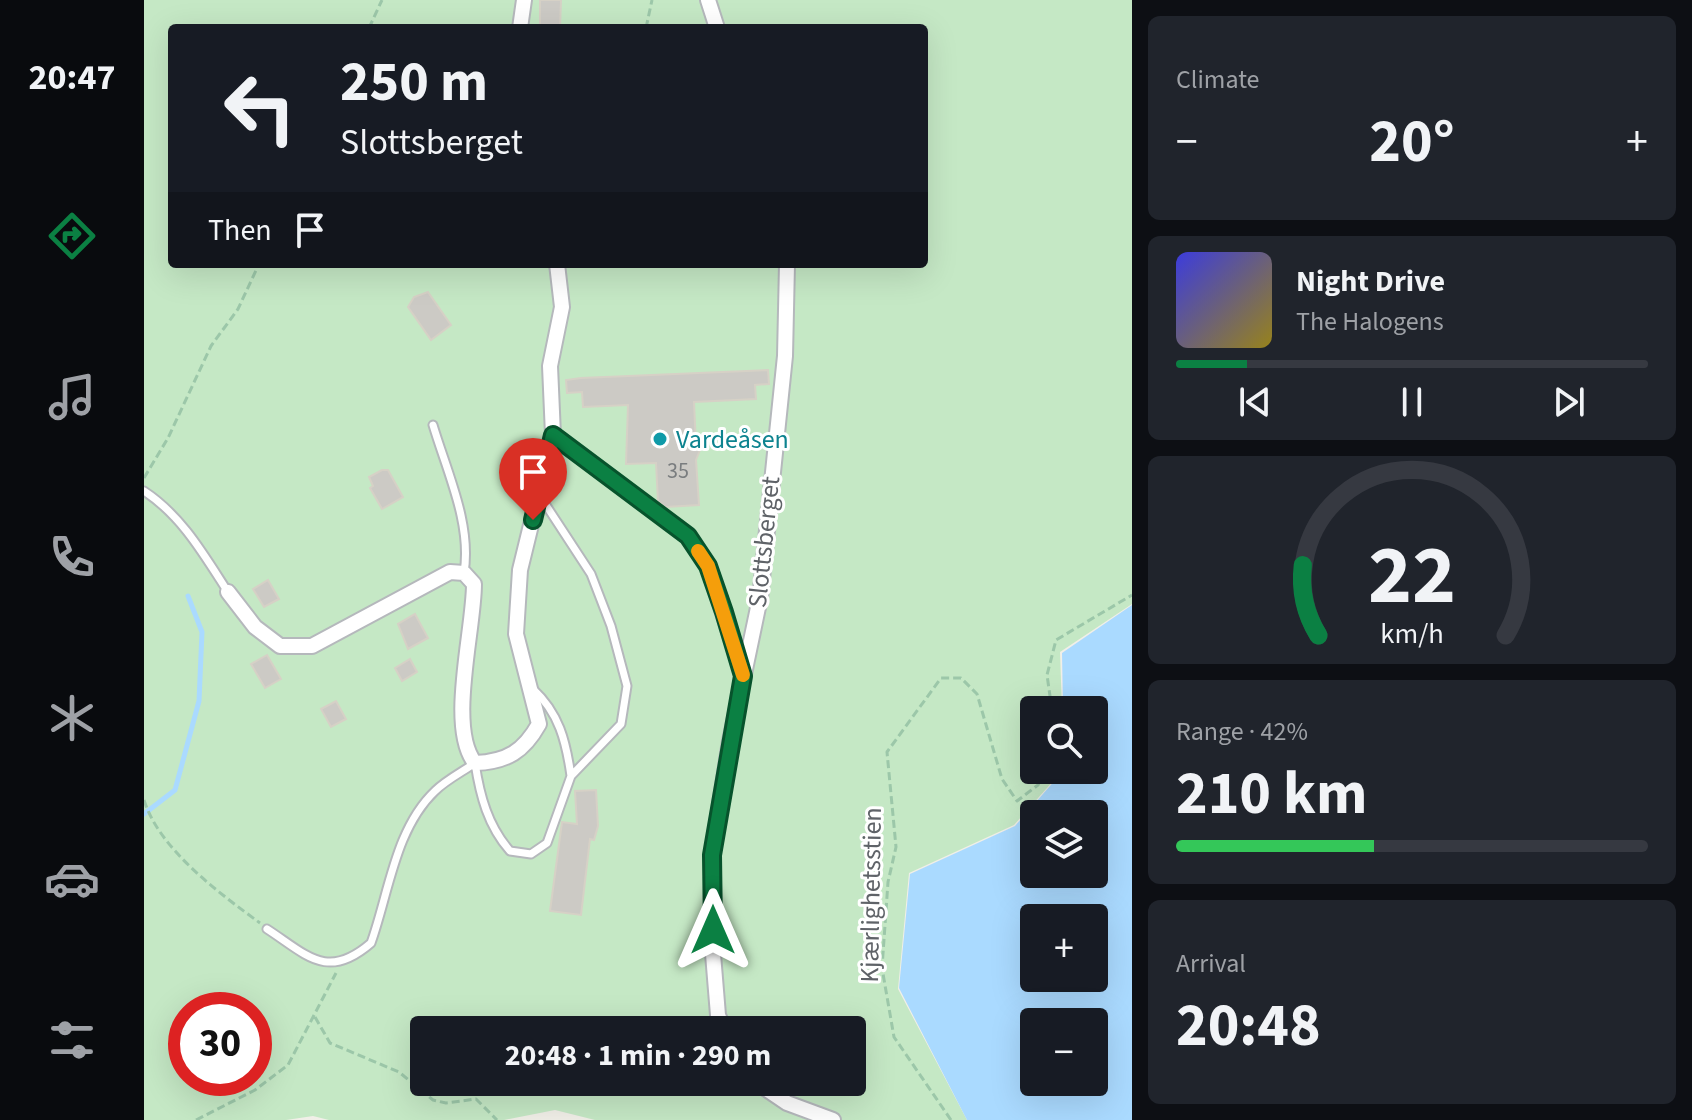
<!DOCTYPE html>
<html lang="en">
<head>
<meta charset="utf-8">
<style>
  body { margin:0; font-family:"Source Sans 3",sans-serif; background:#20242c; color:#f1f3f6; height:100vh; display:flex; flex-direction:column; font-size:30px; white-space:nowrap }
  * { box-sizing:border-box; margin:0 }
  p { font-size:26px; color:#9ea1a6 }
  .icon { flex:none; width:44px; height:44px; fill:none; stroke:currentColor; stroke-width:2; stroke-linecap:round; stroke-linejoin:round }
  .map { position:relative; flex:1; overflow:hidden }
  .details { display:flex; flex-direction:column; gap:16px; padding:16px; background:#0d0f14; width:560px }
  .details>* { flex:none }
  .banner { position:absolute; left:24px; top:24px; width:760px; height:244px; border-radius:8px; box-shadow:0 8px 32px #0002; background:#171b24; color:#f1f3f6; overflow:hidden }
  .buttons { position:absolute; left:876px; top:696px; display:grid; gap:16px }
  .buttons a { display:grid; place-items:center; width:88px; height:88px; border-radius:8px; background:#171b24; box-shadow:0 8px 32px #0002; font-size:40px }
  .speed { position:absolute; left:24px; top:992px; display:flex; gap:16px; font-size:40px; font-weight:700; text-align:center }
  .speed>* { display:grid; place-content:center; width:104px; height:104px; border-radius:50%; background:#171b24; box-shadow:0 8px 32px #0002; line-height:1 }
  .speed .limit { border:12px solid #d22; background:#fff; color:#111 }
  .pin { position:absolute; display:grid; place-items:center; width:68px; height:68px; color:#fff; margin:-82px -34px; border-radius:50% 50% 50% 0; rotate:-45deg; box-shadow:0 0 8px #0007 }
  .pin .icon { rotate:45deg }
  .me { position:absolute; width:88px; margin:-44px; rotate:0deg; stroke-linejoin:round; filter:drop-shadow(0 0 6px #0008) }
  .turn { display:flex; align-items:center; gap:28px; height:168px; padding:0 40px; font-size:36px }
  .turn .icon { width:104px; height:104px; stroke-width:2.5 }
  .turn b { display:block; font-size:56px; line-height:68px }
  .then { display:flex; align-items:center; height:76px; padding:0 40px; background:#0003; gap:16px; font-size:30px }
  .big { font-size:60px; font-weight:700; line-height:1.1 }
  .details .tile { flex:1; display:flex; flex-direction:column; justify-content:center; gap:12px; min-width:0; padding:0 28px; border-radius:12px; background:#20242c }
  .details .dial { align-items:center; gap:0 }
  .dial svg { height:208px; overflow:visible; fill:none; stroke:#363941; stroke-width:7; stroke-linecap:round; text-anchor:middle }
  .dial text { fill:#f1f3f6; stroke:none }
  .song { display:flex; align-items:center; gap:24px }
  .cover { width:96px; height:96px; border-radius:12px; background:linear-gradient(135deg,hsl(240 70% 55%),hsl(50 70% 35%)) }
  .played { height:8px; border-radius:4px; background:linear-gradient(90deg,#0b8043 15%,#363941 15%) }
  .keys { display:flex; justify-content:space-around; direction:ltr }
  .heat { display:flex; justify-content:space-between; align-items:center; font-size:44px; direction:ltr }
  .charge { height:12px; border-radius:6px; background:linear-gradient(90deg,#34c759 42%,#363941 0) }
  .trip { position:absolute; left:266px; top:1016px; width:456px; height:80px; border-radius:8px; background:#171b24; box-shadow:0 8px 32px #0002; font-weight:700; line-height:80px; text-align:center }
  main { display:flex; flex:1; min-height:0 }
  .dock { display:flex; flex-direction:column; width:144px; justify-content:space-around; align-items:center; background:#090b0e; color:#9ea1a6 }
  .dock .icon { width:56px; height:56px }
  .dock .current { color:#0b8043 }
  .dock b { font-size:36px; color:#f1f3f6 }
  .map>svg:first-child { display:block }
  .green { fill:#c5e8c5; fill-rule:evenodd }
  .water { fill:#aadaff; fill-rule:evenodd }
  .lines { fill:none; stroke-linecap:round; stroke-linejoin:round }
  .stream { stroke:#aadaff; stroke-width:5 }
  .building { fill:#cccac5; stroke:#d6d1c6; stroke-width:2 }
  .service-casing { stroke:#b5b8bc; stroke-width:11 }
  .minor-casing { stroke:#b5b8bc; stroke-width:18 }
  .path { stroke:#9cc7a9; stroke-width:3; stroke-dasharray:8 4; stroke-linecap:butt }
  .service { stroke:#fff; stroke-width:7 }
  .minor { stroke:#fff; stroke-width:14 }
  .route-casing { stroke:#07532c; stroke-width:20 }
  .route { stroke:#0b8043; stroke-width:14 }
  .slow { stroke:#f59e0b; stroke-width:14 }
  .culture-dot { fill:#0f9aa8; stroke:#fff; stroke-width:3 }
  .labels { text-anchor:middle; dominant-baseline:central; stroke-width:6; stroke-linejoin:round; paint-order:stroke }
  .number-label { font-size:22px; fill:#7a7d7f }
  .culture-label { font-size:26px; fill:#0d838f; stroke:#fff; text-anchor:start }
  .street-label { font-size:26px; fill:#5f6368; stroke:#fff }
</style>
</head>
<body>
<main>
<nav class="dock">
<b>20:47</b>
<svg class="icon current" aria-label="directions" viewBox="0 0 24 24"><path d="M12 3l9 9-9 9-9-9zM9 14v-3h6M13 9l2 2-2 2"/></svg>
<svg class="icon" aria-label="music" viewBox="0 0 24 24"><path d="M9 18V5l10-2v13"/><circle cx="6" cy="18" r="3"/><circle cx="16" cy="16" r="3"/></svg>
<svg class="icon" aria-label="phone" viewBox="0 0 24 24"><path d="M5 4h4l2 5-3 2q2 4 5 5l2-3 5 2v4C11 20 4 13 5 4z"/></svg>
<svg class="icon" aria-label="climate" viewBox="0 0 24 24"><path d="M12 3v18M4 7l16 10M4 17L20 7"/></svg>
<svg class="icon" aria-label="car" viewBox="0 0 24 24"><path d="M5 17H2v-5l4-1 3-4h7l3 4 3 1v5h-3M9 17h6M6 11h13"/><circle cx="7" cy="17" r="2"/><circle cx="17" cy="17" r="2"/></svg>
<svg class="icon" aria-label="filters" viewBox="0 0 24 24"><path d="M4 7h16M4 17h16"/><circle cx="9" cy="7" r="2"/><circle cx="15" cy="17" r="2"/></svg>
</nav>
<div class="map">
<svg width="988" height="1120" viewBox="0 0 988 1120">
  <rect width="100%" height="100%" fill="#f1efe8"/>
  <path class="green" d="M0,0H988V604L916,652L918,710H890V770H919L870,825L765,873L754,989L823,1120H451L411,1110L360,1120H185L169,1116L142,1120H0ZM28,28H780V264H28ZM42,1010H110V1078H42ZM280,1030H708V1082H280Z"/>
  <path class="water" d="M988,605V1120H823L755,988L766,874L871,826L920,770H950V710H919L918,653ZM890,814H950V874H890ZM890,918H950V978H890ZM890,1022H950V1082H890Z"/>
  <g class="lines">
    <path class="stream" d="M0,814L31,790L55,701L58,632L44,596"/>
  </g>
  <path class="building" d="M396,0H417L416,28H396Z
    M284,292L307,325L287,340L264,307L270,297Z
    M624,370L625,384L611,385L612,399L550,402L552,446L556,450L552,460L555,505L521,507L514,501L512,463L482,464L484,405L439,407L438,392L423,393L422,380L437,378Z
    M238,470H244L259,497L238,509L226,488L229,486L225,477Z
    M124,580L135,599L120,607L109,589Z
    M271,614L284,638L264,649L254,624Z
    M123,655L137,679L121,688L107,664Z
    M266,659L273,672L258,681L251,668Z
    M192,701L202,719L187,727L177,709Z
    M452,790L454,826L450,840L446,839L437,915L406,911L418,822L433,824L431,791Z"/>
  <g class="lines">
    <g class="service-casing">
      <path id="service" d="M289,425C303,472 328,524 320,573
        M0,491C38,516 60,555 84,592
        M389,689C415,713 422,741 427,776
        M123,929C163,955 183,981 227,943C245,893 251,829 291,791C302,780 318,772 331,763C336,796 344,826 366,851L387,854L403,843L427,776L477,724L483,686L467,626L447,574L396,496"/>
    </g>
    <g class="minor-casing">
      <path id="minor" d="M564,0L573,28
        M376,28L380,0
        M409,435L544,536L564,566L599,675
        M84,592L111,627L136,646H168L306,572L320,573L330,584C330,630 303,728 331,763C363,762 380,751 395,724L372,634L376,570L409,435L406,366L418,307L413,264
        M580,1030L574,1015L569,954L568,855L586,741L616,598L641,356L643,264
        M612,1082L643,1103L689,1120"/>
    </g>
    <path class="path" d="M225,28L238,0
      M502,28L508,0
      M0,478L24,438L67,346L94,309L115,264
      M908,710L903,675L912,640L988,595
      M0,800C15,849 75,893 116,923
      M171,1017L186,1043L255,1072L289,1100L302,1103L332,1099L353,1120
      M52,1120L111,1090L144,1065L192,973
      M807,1120L750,1037L738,968L744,882L752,847L743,752L797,678H817L833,694L858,779L873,801L894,785L902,770"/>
    <use href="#service" class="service"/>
    <use href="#minor" class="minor"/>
  </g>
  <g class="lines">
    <g class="route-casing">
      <path id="route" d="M389,520L409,435L544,536L564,566L580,612L599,676L568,855L569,930"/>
    </g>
    <use href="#route" class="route"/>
    <path class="slow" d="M554,551L564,566L599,675"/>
  </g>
  <circle class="culture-dot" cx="516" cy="439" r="8"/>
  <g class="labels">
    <g class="number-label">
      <text x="534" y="471">35</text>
    </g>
    <g class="culture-label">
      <text x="532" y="439">Vardeåsen</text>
    </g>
    <g class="street-label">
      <text transform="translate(620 542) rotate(-84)">Slottsberget</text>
      <text transform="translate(727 895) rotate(-89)">Kjærlighetsstien</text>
    </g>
  </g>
</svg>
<div class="buttons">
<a><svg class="icon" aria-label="search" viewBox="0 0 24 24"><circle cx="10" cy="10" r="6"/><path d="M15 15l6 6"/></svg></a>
<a><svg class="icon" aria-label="layers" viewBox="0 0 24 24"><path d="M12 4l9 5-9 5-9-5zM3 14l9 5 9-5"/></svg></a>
<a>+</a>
<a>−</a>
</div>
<div class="speed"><div class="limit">30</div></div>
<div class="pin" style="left:389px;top:520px;background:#d93025"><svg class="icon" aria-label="arrive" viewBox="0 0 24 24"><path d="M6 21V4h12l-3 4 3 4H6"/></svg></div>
<svg class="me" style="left:569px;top:930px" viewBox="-20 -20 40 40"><path d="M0-17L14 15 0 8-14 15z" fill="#0b8043" stroke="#fff" stroke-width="4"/></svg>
<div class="trip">20:48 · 1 min · 290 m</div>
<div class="banner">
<div class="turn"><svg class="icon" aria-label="left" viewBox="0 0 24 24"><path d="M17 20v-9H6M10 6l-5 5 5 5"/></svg><div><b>250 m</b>Slottsberget</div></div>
<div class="then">Then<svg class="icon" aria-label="arrive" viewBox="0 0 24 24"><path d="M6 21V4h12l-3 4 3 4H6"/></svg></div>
</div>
</div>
<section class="details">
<div class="tile"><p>Climate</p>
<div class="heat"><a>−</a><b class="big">20°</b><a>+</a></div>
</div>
<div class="tile">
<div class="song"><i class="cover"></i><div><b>Night Drive</b><p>The Halogens</p></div></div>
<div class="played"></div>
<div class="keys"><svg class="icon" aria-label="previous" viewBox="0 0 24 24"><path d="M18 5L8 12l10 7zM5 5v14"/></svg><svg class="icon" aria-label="pause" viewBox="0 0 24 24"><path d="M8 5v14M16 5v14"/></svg><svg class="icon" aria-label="next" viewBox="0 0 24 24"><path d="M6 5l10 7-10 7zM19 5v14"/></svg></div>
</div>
<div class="tile dial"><svg viewBox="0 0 100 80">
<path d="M14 69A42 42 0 1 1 86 69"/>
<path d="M14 69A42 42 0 0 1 8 42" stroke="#0b8043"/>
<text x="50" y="56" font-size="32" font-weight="700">22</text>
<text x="50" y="72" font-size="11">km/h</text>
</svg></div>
<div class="tile"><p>Range · 42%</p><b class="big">210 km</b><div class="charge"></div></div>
<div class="tile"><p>Arrival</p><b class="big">20:48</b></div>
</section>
</main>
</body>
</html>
